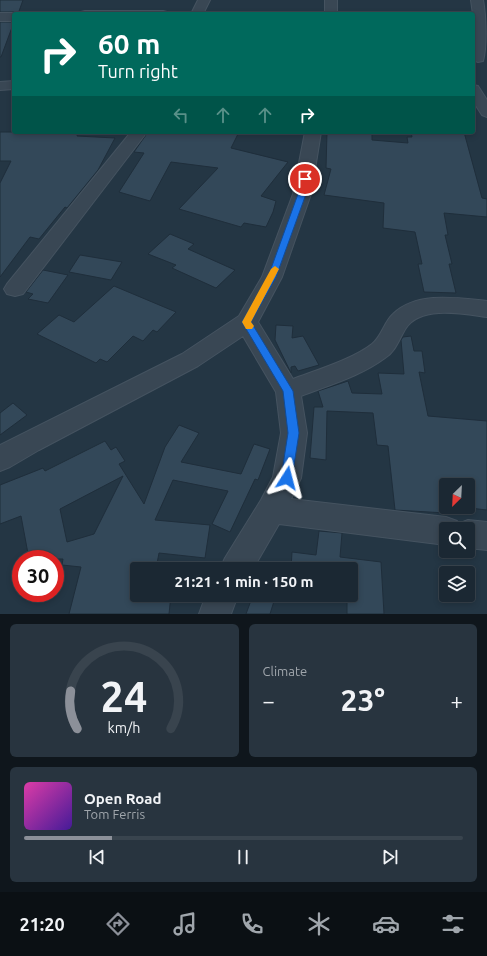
<!DOCTYPE html>
<html lang="en">
<head>
<meta charset="utf-8">
<style>
  body { margin:0; font-family:Ubuntu,sans-serif; background:#28343f; color:#f1f3f6; height:100vh; display:flex; flex-direction:column; font-size:15px; white-space:nowrap }
  * { box-sizing:border-box; margin:0 }
  p { font-size:13px; color:#a0a6ac }
  .icon { flex:none; width:22px; height:22px; fill:none; stroke:currentColor; stroke-width:2; stroke-linecap:round; stroke-linejoin:round }
  .map { position:relative; height:614px; overflow:hidden }
  .panel { display:flex; flex-direction:column; gap:10px; padding:10px; background:#0f161c; flex:1 }
  .panel>* { flex:none }
  .top-card { position:absolute; left:12px; top:12px; width:463px; height:122px; border-radius:4px; box-shadow:0 2px 6px #0003,0 0 0 1px #39444e; background:#00695c; color:#fff; overflow:hidden }
  .needle { width:26px; rotate:204deg }
  .buttons { position:absolute; left:439px; top:478px; display:grid; gap:8px }
  .buttons a { display:grid; place-items:center; width:36px; height:36px; border-radius:4px; background:#1b2833; box-shadow:0 2px 6px #0003,0 0 0 1px #39444e; font-size:20px }
  .speed { position:absolute; left:12px; top:550px; display:flex; gap:8px; font-size:20px; font-weight:700; text-align:center }
  .speed>* { display:grid; place-content:center; width:52px; height:52px; border-radius:50%; background:#1b2833; box-shadow:0 2px 6px #0003,0 0 0 1px #39444e; line-height:1 }
  .speed .limit { border:6px solid #d22; background:#fff; color:#111 }
  .pin { position:absolute; display:grid; place-items:center; width:34px; height:34px; color:#fff; margin:-17px; border:2px solid #fff; border-radius:50%; box-shadow:0 1px 4px #0007 }
  .me { position:absolute; width:44px; margin:-22px; rotate:9deg; stroke-linejoin:round; filter:drop-shadow(0 0 3px #0008) }
  .turn { display:flex; align-items:center; gap:14px; height:84px; padding:0 20px; font-size:18px }
  .turn .icon { width:52px; height:52px; stroke-width:2.5 }
  .turn b { display:block; font-size:28px; line-height:34px }
  .lanes { display:flex; align-items:center; height:38px; padding:0 20px; background:#0003; justify-content:center; gap:20px; direction:ltr }
  .lanes .off { opacity:.35 }
  .big { font-size:30px; font-weight:700; line-height:1.1 }
  .panel .tile { flex:1; display:flex; flex-direction:column; justify-content:center; gap:6px; min-width:0; padding:0 14px; border-radius:6px; background:#28343f }
  .panel .dial { align-items:center; gap:0 }
  .dial svg { height:104px; overflow:visible; fill:none; stroke:#39444e; stroke-width:7; stroke-linecap:round; text-anchor:middle }
  .dial text { fill:#f1f3f6; stroke:none }
  .song { display:flex; align-items:center; gap:12px }
  .cover { width:48px; height:48px; border-radius:6px; background:linear-gradient(135deg,hsl(320 70% 55%),hsl(260 70% 35%)) }
  .played { height:4px; border-radius:2px; background:linear-gradient(90deg,#8c9099 20%,#39444e 20%) }
  .keys { display:flex; justify-content:space-around; direction:ltr }
  .heat { display:flex; justify-content:space-between; align-items:center; font-size:22px; direction:ltr }
  .panel .tiles { flex:1; display:grid; gap:10px; grid-template-columns:1fr 1fr }
  .tile:last-child { grid-column:span 2 }
  .trip { position:absolute; left:130px; top:562px; width:228px; height:40px; border-radius:4px; background:#1b2833; box-shadow:0 2px 6px #0003,0 0 0 1px #39444e; font-weight:700; line-height:40px; text-align:center }
  .tabs { display:flex; height:64px; justify-content:space-around; align-items:center; background:#0b1014; color:#a0a6ac }
  .tabs .icon { width:28px; height:28px }
  .tabs .current { color:#8c9099 }
  .tabs b { font-size:18px; color:#f1f3f6 }
  .map>svg:first-child { display:block }
  .building { fill:#334859; stroke:#1f2e3b; fill-rule:evenodd }
  .lines { fill:none; stroke-linecap:round; stroke-linejoin:round }
  .minor-casing { stroke:#455360; stroke-width:2 }
  .minor { fill:#394754; fill-rule:evenodd }
  .route { fill:#1a73e8; stroke:#114b97 }
  .slow { fill:#f59e0b }
</style>
</head>
<body>
<div class="map">
<svg width="487" height="614" viewBox="0 0 487 614">
  <rect width="100%" height="100%" fill="#243644"/>
  <path class="building" d="M0,0H23L18,14L14,12H0Z
    M0,22H14L1,57H0Z
    M0,132H78L77,136L115,138L98,170L67,208L65,207L39,239L30,237L0,277V183L11,161H0Z
    M148,132H239L231,148L288,162L261,196L276,201L273,212L266,227L244,223L241,227L179,209L218,168L171,162L150,201L119,192L144,153L134,152Z
    M327,132H372V140L408,143L407,137H412L411,132H464L482,198L487,199V217L444,213L448,235H445L452,264H449L456,293L424,292L418,264H422L415,232L383,228L384,203L324,195L331,169L326,168Z
    M170,234L194,244L188,249L235,270L216,288L172,268L176,265L148,254Z
    M80,255L122,262L111,280L69,272Z
    M43,270L68,275L48,303L28,299L33,294L26,292Z
    M114,286L176,312L157,332L153,330L143,341L133,336L107,362L100,359L96,363L37,334L59,315L74,322Z
    M276,325L293,326L292,338L303,336L319,365L298,371L295,366L291,367V373L275,340Z
    M411,336L414,351H422L425,373L419,372L428,416L487,421V510L461,507H468V485H446V513L395,510L388,446L377,445L373,413L327,411L326,460L310,458L314,407H323L318,391L348,381L352,393L382,394L378,373L404,374L401,340L403,337Z
    M13,403L27,415L0,435V413Z
    M179,425L199,433L181,462L241,474L254,444L270,449L258,480L255,479L230,532L212,524L228,491L173,480L155,520L210,525L205,558L159,553L156,569H137V595H171L169,614H69L81,567L62,565L63,559H29L21,516L0,524V485L43,468L45,471L105,441L111,450L116,447L125,461L119,464L144,504L165,447ZM123,476L94,534L67,542L60,509Z
    M319,531L342,533L340,557L381,562L384,614H347V595H351V569H291L292,552L316,555Z
    M253,595H267L275,598L270,614H246Z"/>
  <g class="lines">
    <g class="minor-casing">
      <path id="minor" d="M198,0H210L203,14H191Z
        M325,0H337V14H325Z
        M471,0H483C486,15 487,47 483,61L478,62L473,60L475,29Z
        M85,11H163L167,12L169,14H79L81,12Z
        M0,13H14L16,14H14V21H0Z
        M14,81V89L0,90V82Z
        M473,85L478,86L487,100V117L482,115L473,101Z
        M131,132H147L23,294L15,296L7,294L4,289L7,284Z
        M305,132H321L311,194L282,277L258,322L293,379C317,370 353,359 372,344C382,336 384,322 393,314C417,291 457,298 487,301V317C464,314 421,305 406,328C399,339 396,351 385,358C361,376 329,385 301,396L307,433L301,478L291,499L446,517L457,521L458,524L468,520L487,522V550L468,548V529H446V545L279,524L253,569H220L225,558L261,500L273,477L281,433L276,392L243,336L198,366L39,450L10,467L0,471V445L182,354L239,316L262,277L293,194Z
        M206,595H238L231,614H199Z"/>
    </g>
    <use href="#minor" class="minor"/>
  </g>
  <path class="route" d="M302,177H305L308,179L306,194L276,277L251,322L293,391L299,433L292,478L291,482L287,483L282,482L281,478L288,433L283,391L242,322L268,277L298,194Z"/>
  <path class="slow" d="M275,266L279,269L251,322L254,326L252,329H246L242,322L271,269Z"/>
</svg>
<div class="buttons">
<a><svg class="needle" viewBox="-14 -14 28 28"><path d="M0-13l5 13h-10z" fill="#e53935"/><path d="M0 13l5-13h-10z" fill="#a0a6ac"/></svg></a>
<a><svg class="icon" aria-label="search" viewBox="0 0 24 24"><circle cx="10" cy="10" r="6"/><path d="M15 15l6 6"/></svg></a>
<a><svg class="icon" aria-label="layers" viewBox="0 0 24 24"><path d="M12 4l9 5-9 5-9-5zM3 14l9 5 9-5"/></svg></a>
</div>
<div class="speed"><div class="limit">30</div></div>
<div class="pin" style="left:305px;top:179px;background:#d93025"><svg class="icon" aria-label="arrive" viewBox="0 0 24 24"><path d="M6 21V4h12l-3 4 3 4H6"/></svg></div>
<svg class="me" style="left:287px;top:478px" viewBox="-20 -20 40 40"><path d="M0-17L14 15 0 8-14 15z" fill="#1a73e8" stroke="#fff" stroke-width="4"/></svg>
<div class="trip">21:21 · 1 min · 150 m</div>
<div class="top-card">
<div class="turn"><svg class="icon" aria-label="right" viewBox="0 0 24 24"><path d="M7 20v-9h11M14 6l5 5-5 5"/></svg><div><b>60 m</b>Turn right</div></div>
<div class="lanes"><svg class="icon off" aria-label="left" viewBox="0 0 24 24"><path d="M17 20v-9H6M10 6l-5 5 5 5"/></svg><svg class="icon off" aria-label="ahead" viewBox="0 0 24 24"><path d="M12 20V5M6 11l6-6 6 6"/></svg><svg class="icon off" aria-label="ahead" viewBox="0 0 24 24"><path d="M12 20V5M6 11l6-6 6 6"/></svg><svg class="icon" aria-label="right" viewBox="0 0 24 24"><path d="M7 20v-9h11M14 6l5 5-5 5"/></svg></div>
</div>
</div>
<section class="panel">
<div class="tiles">
<div class="tile dial"><svg viewBox="0 0 100 80">
<path d="M14 69A42 42 0 1 1 86 69"/>
<path d="M14 69A42 42 0 0 1 9 40" stroke="#8c9099"/>
<text x="50" y="56" font-size="32" font-weight="700">24</text>
<text x="50" y="72" font-size="11">km/h</text>
</svg></div>
<div class="tile"><p>Climate</p>
<div class="heat"><a>−</a><b class="big">23°</b><a>+</a></div>
</div>
<div class="tile">
<div class="song"><i class="cover"></i><div><b>Open Road</b><p>Tom Ferris</p></div></div>
<div class="played"></div>
<div class="keys"><svg class="icon" aria-label="previous" viewBox="0 0 24 24"><path d="M18 5L8 12l10 7zM5 5v14"/></svg><svg class="icon" aria-label="pause" viewBox="0 0 24 24"><path d="M8 5v14M16 5v14"/></svg><svg class="icon" aria-label="next" viewBox="0 0 24 24"><path d="M6 5l10 7-10 7zM19 5v14"/></svg></div>
</div>
</div>
</section>
<nav class="tabs">
<b>21:20</b>
<svg class="icon current" aria-label="directions" viewBox="0 0 24 24"><path d="M12 3l9 9-9 9-9-9zM9 14v-3h6M13 9l2 2-2 2"/></svg>
<svg class="icon" aria-label="music" viewBox="0 0 24 24"><path d="M9 18V5l10-2v13"/><circle cx="6" cy="18" r="3"/><circle cx="16" cy="16" r="3"/></svg>
<svg class="icon" aria-label="phone" viewBox="0 0 24 24"><path d="M5 4h4l2 5-3 2q2 4 5 5l2-3 5 2v4C11 20 4 13 5 4z"/></svg>
<svg class="icon" aria-label="climate" viewBox="0 0 24 24"><path d="M12 3v18M4 7l16 10M4 17L20 7"/></svg>
<svg class="icon" aria-label="car" viewBox="0 0 24 24"><path d="M5 17H2v-5l4-1 3-4h7l3 4 3 1v5h-3M9 17h6M6 11h13"/><circle cx="7" cy="17" r="2"/><circle cx="17" cy="17" r="2"/></svg>
<svg class="icon" aria-label="filters" viewBox="0 0 24 24"><path d="M4 7h16M4 17h16"/><circle cx="9" cy="7" r="2"/><circle cx="15" cy="17" r="2"/></svg>
</nav>
</body>
</html>
